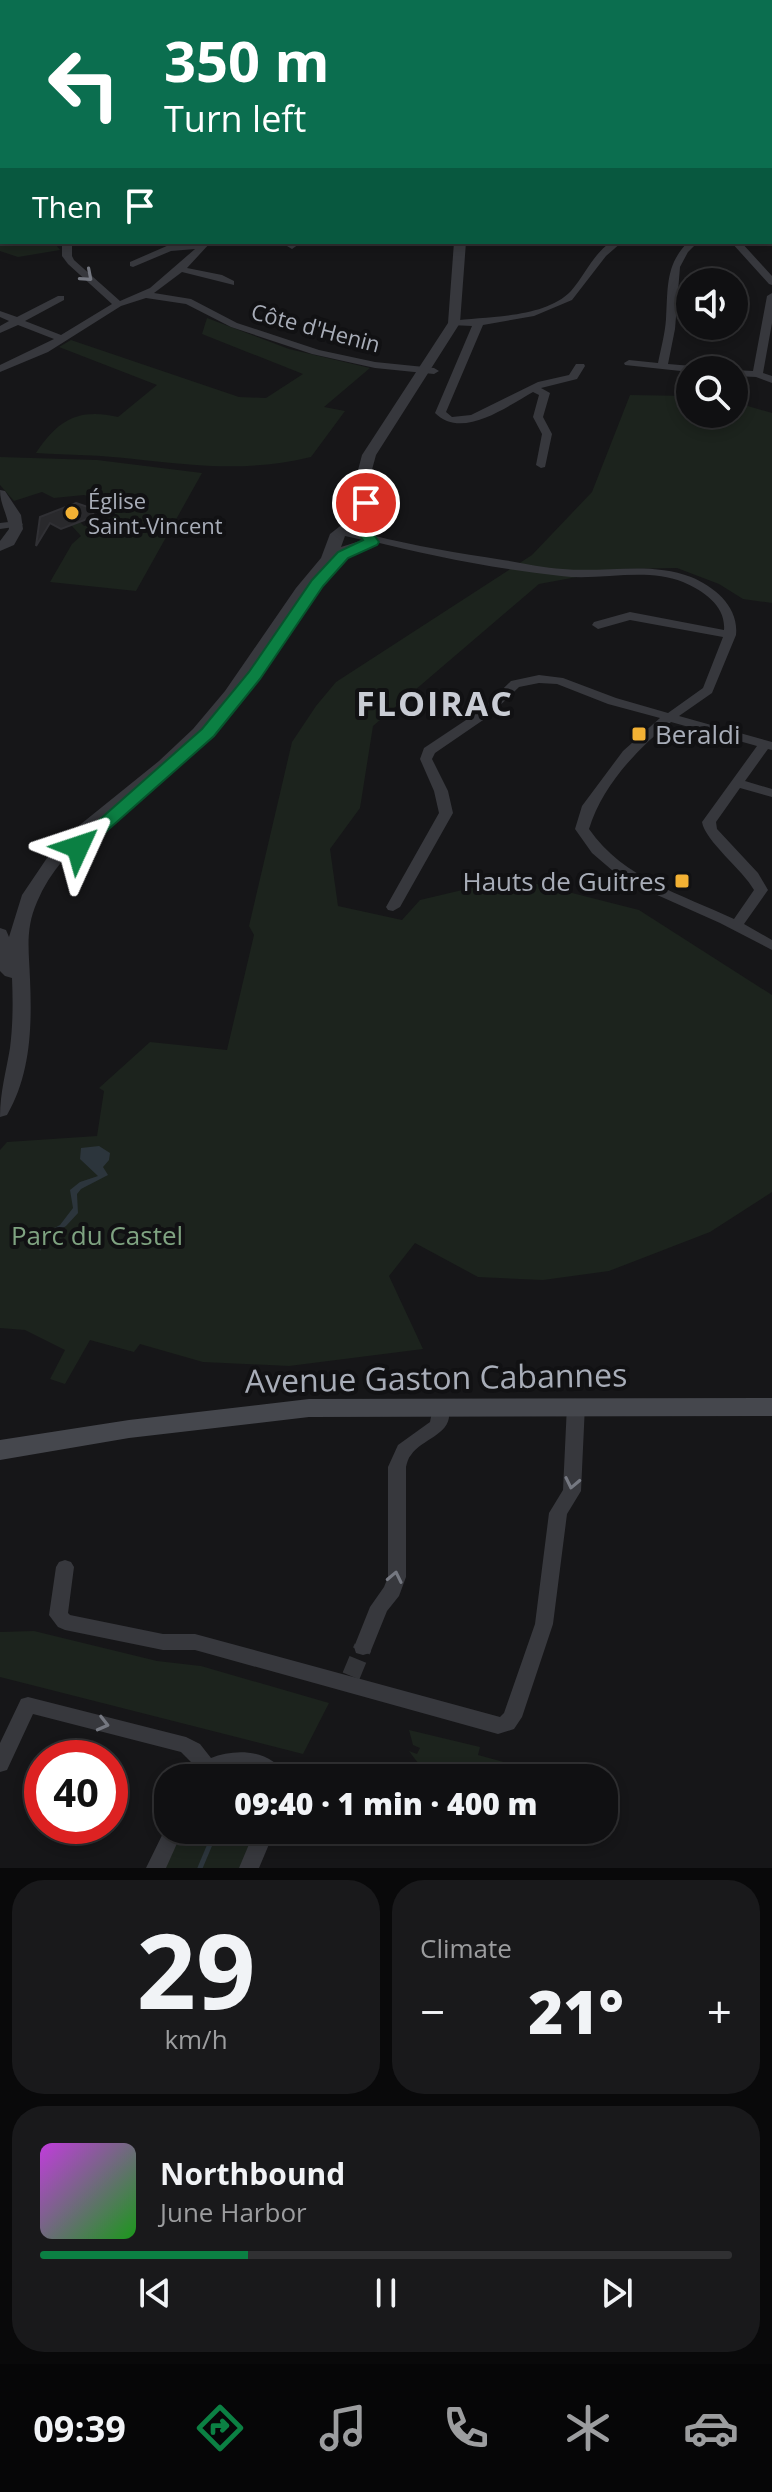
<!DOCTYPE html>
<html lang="en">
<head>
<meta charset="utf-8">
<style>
  body { margin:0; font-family:"Open Sans",sans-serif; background:#19191b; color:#f1f3f6; height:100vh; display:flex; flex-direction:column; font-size:30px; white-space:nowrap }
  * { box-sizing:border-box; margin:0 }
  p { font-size:26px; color:#9c9d9f }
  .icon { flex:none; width:44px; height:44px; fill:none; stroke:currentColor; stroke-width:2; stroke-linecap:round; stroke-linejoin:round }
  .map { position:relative; height:1868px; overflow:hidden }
  .details { display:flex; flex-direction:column; gap:12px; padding:12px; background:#09090a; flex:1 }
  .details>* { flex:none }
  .top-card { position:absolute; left:0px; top:0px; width:772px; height:244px; box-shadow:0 4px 12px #0003,0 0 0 2px #303032; background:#0b6e4f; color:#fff; overflow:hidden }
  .tools { position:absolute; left:676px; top:268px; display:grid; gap:16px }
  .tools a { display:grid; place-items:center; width:72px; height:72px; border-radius:50%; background:#101012; box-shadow:0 4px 12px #0003,0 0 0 2px #303032; font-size:40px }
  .speed { position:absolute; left:24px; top:1740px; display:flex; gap:16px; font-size:40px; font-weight:700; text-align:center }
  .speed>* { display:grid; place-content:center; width:104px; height:104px; border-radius:50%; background:#101012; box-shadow:0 4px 12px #0003,0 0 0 2px #303032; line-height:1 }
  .speed .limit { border:12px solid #d22; background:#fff; color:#111 }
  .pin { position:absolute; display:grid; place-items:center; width:68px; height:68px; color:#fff; margin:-34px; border:4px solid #fff; border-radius:50%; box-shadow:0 2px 8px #0007 }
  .me { position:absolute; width:88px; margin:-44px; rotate:48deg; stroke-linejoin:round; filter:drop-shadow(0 0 6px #0008) }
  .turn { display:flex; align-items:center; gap:28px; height:168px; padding:0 32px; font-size:36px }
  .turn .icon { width:104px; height:104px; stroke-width:2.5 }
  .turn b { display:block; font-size:56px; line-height:68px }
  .then { display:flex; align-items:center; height:76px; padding:0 32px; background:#0003; gap:16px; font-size:30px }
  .big { font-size:60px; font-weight:800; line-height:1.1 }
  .details .card { flex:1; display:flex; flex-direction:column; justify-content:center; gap:12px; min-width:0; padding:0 28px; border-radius:32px; background:#19191b }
  .details .dial { align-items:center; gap:0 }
  .dial b { font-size:104px; line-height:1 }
  .song { display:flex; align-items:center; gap:24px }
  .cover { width:96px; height:96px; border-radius:12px; background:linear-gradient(135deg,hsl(290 70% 55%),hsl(120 70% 35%)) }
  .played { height:8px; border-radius:4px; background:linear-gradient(90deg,#0b8043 30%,#303032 30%) }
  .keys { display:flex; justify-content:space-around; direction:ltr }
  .heat { display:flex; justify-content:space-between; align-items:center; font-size:44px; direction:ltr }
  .details .tiles { flex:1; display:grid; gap:12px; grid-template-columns:1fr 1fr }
  .card:last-child { grid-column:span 2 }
  .trip { position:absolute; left:154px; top:1764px; width:464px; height:80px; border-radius:32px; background:#101012; box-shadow:0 4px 12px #0003,0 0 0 2px #303032; font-weight:800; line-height:80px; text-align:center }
  .tab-bar { display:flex; height:128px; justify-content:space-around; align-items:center; background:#060607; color:#9c9d9f }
  .tab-bar .icon { width:56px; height:56px }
  .tab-bar .on { color:#0b8043 }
  .tab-bar b { font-size:36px; color:#f1f3f6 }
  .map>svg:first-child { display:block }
  .green { fill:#1c231d }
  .water { fill:#2c353c }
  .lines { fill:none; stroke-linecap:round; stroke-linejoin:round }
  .stream { stroke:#2c353c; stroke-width:5 }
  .building { fill:#29292c; stroke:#303034; stroke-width:2 }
  .minor-tunnel { stroke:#333438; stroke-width:18; stroke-dasharray:18 9; stroke-linecap:butt }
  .minor { fill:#37383d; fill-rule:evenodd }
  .tertiary { fill:#37383d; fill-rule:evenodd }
  .secondary { fill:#45474d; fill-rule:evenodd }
  .oneway { stroke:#757881 }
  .route { fill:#0b8043; stroke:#07532c; stroke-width:2 }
  .poi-dot { fill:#f2b134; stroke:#111113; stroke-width:3 }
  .labels { text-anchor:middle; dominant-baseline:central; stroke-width:8; stroke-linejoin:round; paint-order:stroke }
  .far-street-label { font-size:22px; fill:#a8adb8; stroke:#111113 }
  .far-poi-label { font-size:22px; fill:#a8adb8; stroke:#111113; text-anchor:start }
  .poi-label { font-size:26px; fill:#a8adb8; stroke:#111113; text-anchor:start }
  .park-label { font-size:26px; fill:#7fa381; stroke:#111113 }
  .near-street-label { font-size:32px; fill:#a8adb8; stroke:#111113 }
  .district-label { font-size:34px; font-weight:bold; letter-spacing:2px; fill:#c9ccd4; stroke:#111113 }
</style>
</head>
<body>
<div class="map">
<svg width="772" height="1868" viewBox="0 0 772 1868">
  <rect width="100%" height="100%" fill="#161618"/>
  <path class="green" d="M0,153L2,242H54L60,250L18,257L0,251Z
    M207,318L289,349L370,368L324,407L345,411L311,457C248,472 198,466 134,459C102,455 69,455 36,453C58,420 78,408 118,417L157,385L59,347L71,340L239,397L266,398L303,374L202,334Z
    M630,395L690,396V414H734V402L772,413V603L743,599L719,584L677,568L620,569L539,584L373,726L360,808L330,849L338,906L402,920L420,900L513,878L639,910L772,995V1192L710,1232L609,1271L543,1280L478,1277L415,1243L389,1276L423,1349L289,1366L203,1362L140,1344L134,1352L90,1340L65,1384L50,1379L65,1350L25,1330L0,1328V1150L7,1142L97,1136L104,1091L99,1088L150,1042L227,1050L254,935L249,926L292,742L316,706L336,682L532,555L592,492Z
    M0,457L97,460L202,473L136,591L50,582L72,544L81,536L71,525L80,522L84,526L101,523L117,504L84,495L54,498L42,492L14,501L0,485Z
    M34,1631L157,1661L201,1666L329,1703L303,1754L0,1677V1632Z
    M409,1730L480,1747L478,1755L536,1771L533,1778H470L472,1771L469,1778C438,1778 427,1777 409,1751L417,1754L420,1748L413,1745Z
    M178,1830H258L242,1868H162Z"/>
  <path class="water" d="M99,1146L110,1153L109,1160L103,1167L108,1175L81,1189L77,1194L78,1213L66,1226L48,1237L40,1251L36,1238L60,1225L73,1208L70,1190L80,1182L98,1176L80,1159L81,1148Z"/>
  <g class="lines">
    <path class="stream" d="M200,1868L216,1830"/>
  </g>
  <path class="building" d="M76,503L88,507L95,516L61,529L50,523L36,546L40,517Z"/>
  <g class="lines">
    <path class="minor-tunnel" d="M351,1676L363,1647"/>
    <path class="minor" d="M272,0H280L271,2Z
      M560,0H569L571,2H562Z
      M652,0H660L662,2H654Z
      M726,0H734L736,2H728Z
      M0,3H2V7H0Z
      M770,8H772V12H770Z
      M770,35H772V39H770Z
      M770,94H772V98H770Z
      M770,164H772V170H770Z
      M772,205V211L770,212V206Z
      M62,242H72V256L74,260L120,301L150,288L195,249L171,251L133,267L130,266V262L169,245L211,242L187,268L222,275L234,281V285L182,272L154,293L191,299L237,323L319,350L375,362L434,368L439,371L434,374L375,368L312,354L231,327L186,304L146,298L121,306L48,352L0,372V365L54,339L18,325L0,333V326L9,321L0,317V311L17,317L58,296H64V300L25,321L61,335L112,304L68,264L62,256Z
      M291,242H302L292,249L287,246Z
      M611,242H622L606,256L572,300L534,316L483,325L446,412L452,417L471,415L538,382L569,375L576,364H584L585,366L577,379L541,388L550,393L543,417L552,434L545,467L541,468L536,465L542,434L533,417L539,395L533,392C506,407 462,440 435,413L472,326L451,325V321C486,316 544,319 571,291C585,275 593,254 611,242Z
      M688,242H698L688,252L680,267L675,329L668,364L704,367L709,370L690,372L625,365L624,363L629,360L658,363C661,348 665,334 666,319C668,289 665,265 688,242Z
      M731,242H741L772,276V285L769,284Z
      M772,293V323L763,373L772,376V383L756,377L734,376V370L753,371L767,296Z
      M17,521L23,524L21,526L0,529V523Z
      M371,535C415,546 458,553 503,560C523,563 543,568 563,569C606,573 650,561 691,577C715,587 739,607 736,635L712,693L679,716L772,742V750L768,749L745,781L772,789V797L740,788L716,822L717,829L758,873L768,890L744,924L772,940V950L720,923L637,886L613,871L592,853L575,829L582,806L623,751L660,718L608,704L557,684L539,683L519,687L489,716L435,753L432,759L448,791L453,813L400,907L393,911L388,910L386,907L439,813L434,791L420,759L424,748L481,710L511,681L539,675L563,678L616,698L668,713L703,688L723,637L630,620L598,629L592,625L594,622L630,612L724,630C726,606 704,591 683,582C645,567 601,581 561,576C496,569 431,556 367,540V536ZM671,722L757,746L702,822C705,841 743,870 754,890L734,919C681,894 624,879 589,829C602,786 637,749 671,722Z
      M440,1399L446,1401C460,1434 424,1436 411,1455C408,1458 407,1463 406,1467V1577L399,1596L387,1611L370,1653L363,1655L356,1653L354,1647L370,1607L384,1587L388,1577V1467L398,1445L430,1422L434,1401Z
      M576,1399L582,1400L585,1405L581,1491L567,1514L553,1624L522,1717L514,1729L498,1734L195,1650H163L65,1630L58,1627L49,1615L56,1567L59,1562L65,1560L71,1562L74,1567L68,1613L70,1615L163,1634H195L500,1717L504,1713L535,1624L549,1513L563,1490L567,1405L570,1400Z
      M28,1697L186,1737L200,1744L211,1758C236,1748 273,1749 287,1778H264L253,1770L240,1768L225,1770L213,1778H192L194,1765L181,1752L33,1714L7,1770L0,1772V1743L21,1699Z
      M168,1823V1830H183L166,1868H146Z
      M255,1830H275L259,1868H239Z"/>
    <path class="tertiary" d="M23,0H37L22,2Z
      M42,0H55L56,2H43Z
      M373,0H384L385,2H374Z
      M0,146H2V152H0Z
      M454,242H466L460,323L376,455L356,528L376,535V545L348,558L336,571H326C281,623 250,686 204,737C152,793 68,829 37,902C25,929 29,951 30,979C32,1025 31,1074 7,1115L0,1117C0,1092 6,1072 10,1048C13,1024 13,1001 12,978L5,976L0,971V928L6,930L9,937L22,895L47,858L76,828L159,761L193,729L225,691L296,588L321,558L330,534L344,523L362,455L448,323ZM345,536L363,540L341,547Z
      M0,490L5,491L21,515L23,529L14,545L0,551V541L9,529C8,515 0,505 0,490Z"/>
    <path class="secondary" d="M772,1398V1416L309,1417L129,1438L0,1460V1440L129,1420L309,1399Z"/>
  </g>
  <defs><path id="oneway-chevron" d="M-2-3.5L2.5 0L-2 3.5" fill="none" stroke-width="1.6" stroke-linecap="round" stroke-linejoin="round" transform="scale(2)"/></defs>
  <g class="oneway">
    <use href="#oneway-chevron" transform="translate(87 276) rotate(41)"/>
    <use href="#oneway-chevron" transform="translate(572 1483) rotate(102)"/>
    <use href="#oneway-chevron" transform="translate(395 1577) rotate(-78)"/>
    <use href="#oneway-chevron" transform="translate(103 1724) rotate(14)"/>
  </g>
  <path class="route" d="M366,499L373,503L370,529L379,542L377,545L348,558L323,586L260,679L214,736L84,851H72L69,847L72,844L202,729L249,672L312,580L338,552L363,540L355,529L359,503Z"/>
  <g class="poi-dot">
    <circle cx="72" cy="513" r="8"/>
    <rect x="631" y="726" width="16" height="16" rx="4"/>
    <rect x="674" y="873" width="16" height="16" rx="4"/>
  </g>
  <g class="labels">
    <g class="far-street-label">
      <text transform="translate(316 327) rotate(15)">Côte d'Henin</text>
    </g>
    <g class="far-poi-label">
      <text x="88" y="500">Église<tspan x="88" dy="25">Saint-Vincent</tspan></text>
    </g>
    <g class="poi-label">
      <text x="655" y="734">Beraldi</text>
      <text x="666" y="881" text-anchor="end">Hauts de Guitres</text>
    </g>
    <g class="park-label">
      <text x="97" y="1235">Parc du Castel</text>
    </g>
    <g class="near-street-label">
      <text transform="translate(436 1377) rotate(-1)">Avenue Gaston Cabannes</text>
    </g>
    <g class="district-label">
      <text x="435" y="703">FLOIRAC</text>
    </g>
  </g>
</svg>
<div class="tools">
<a><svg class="icon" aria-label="sound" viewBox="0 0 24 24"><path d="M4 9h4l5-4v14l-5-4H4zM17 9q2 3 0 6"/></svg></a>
<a><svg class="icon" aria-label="search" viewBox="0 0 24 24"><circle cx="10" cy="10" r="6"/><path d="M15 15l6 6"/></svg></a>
</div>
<div class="speed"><div class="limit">40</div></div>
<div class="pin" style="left:366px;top:503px;background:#d93025"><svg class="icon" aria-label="arrive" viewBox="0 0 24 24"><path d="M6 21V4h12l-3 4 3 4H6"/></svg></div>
<svg class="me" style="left:78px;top:847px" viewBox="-20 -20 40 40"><path d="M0-17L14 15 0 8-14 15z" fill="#0b8043" stroke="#fff" stroke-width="4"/></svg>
<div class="trip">09:40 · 1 min · 400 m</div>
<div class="top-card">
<div class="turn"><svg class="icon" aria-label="left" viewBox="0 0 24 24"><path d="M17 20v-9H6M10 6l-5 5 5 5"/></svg><div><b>350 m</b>Turn left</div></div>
<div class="then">Then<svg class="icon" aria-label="arrive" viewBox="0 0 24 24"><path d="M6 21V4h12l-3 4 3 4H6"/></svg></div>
</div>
</div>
<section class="details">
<div class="tiles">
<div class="card dial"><b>29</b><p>km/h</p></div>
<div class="card"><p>Climate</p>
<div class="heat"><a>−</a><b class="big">21°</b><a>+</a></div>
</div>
<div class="card">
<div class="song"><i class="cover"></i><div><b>Northbound</b><p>June Harbor</p></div></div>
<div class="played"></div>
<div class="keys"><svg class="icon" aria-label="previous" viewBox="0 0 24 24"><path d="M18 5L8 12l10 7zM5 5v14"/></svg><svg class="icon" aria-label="pause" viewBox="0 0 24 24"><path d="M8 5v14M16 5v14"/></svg><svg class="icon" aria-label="next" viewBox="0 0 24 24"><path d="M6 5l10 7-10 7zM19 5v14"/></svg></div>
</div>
</div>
</section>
<nav class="tab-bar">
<b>09:39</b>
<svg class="icon on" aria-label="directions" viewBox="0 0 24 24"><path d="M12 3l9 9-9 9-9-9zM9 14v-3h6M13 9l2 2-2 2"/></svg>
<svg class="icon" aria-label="music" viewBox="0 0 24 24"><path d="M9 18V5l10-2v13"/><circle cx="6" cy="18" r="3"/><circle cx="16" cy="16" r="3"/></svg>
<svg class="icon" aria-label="phone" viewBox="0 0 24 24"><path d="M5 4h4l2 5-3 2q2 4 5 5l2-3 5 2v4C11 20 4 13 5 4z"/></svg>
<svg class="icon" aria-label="climate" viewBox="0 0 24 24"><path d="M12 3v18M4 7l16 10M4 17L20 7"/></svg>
<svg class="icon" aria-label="car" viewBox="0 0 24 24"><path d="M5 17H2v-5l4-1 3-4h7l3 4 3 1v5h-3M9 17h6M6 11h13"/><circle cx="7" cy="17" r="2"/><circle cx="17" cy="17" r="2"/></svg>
</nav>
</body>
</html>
